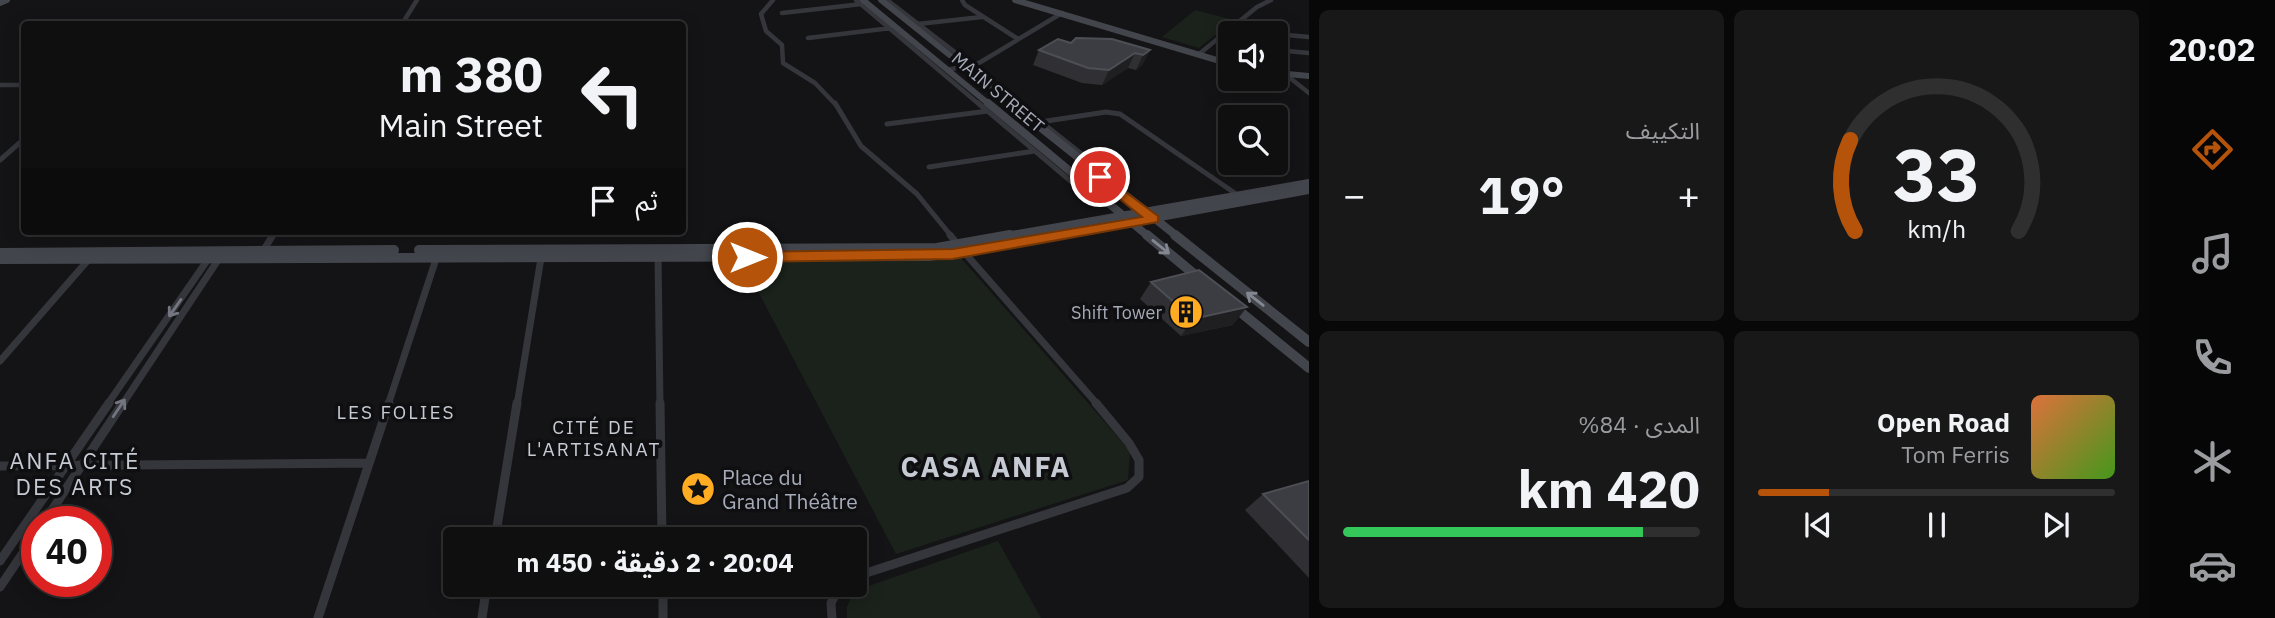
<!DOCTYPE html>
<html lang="ar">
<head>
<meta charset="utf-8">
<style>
  body { margin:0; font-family:"IBM Plex Sans","Noto Sans Arabic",sans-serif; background:#181819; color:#f1f3f6; direction:rtl; height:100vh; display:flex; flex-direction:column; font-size:26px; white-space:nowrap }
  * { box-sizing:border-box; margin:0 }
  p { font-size:23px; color:#9b9c9f }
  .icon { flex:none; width:38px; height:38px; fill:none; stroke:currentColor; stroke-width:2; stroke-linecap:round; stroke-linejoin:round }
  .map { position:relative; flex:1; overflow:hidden; direction:ltr }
  .side { display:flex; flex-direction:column; gap:10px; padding:10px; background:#080809; width:840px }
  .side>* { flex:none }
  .guide { position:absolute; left:21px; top:21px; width:665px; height:214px; border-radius:7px; box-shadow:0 4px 18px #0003,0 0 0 2px #2f2f30; direction:rtl; background:#0f0f10; color:#f1f3f6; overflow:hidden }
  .buttons { position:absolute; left:1218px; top:21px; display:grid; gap:14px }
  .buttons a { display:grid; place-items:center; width:70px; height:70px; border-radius:7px; background:#0f0f10; box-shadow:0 4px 18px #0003,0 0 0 2px #2f2f30; font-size:35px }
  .speed { position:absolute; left:21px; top:506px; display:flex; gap:14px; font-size:35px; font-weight:700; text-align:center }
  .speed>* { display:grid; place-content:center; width:91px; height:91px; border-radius:50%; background:#0f0f10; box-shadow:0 4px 18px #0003,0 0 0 2px #2f2f30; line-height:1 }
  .speed .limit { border:10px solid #d22; background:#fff; color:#111 }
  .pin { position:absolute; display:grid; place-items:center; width:60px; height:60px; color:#fff; margin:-30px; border:4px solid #fff; border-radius:50%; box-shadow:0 2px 7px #0007 }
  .me { position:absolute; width:77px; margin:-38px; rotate:90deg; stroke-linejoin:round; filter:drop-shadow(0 0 5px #0008) }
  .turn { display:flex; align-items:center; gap:24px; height:147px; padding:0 28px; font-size:32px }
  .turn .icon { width:91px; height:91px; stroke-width:2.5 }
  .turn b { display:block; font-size:49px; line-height:60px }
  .then { display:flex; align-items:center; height:66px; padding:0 28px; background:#0003; gap:14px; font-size:26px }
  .big { font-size:52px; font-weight:700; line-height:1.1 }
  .side .widget { flex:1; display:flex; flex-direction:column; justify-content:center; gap:10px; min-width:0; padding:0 24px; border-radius:10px; background:#181819 }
  .side .dial { align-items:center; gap:0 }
  .dial svg { height:182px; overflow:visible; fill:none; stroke:#2f2f30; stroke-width:7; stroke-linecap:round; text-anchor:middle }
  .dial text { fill:#f1f3f6; stroke:none }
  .song { display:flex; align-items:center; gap:21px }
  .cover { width:84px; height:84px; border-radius:10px; background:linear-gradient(135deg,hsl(20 70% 55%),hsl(100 70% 35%)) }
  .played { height:7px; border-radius:4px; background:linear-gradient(90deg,#b45309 20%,#2f2f30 20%) }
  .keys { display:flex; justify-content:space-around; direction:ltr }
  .heat { display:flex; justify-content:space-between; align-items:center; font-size:38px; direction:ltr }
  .charge { height:10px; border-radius:5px; background:linear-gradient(90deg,#34c759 84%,#2f2f30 0) }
  .side .tiles { flex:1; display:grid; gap:10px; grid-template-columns:repeat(2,1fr) }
  .trip { position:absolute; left:443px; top:527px; width:424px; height:70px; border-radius:7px; background:#0f0f10; box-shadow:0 4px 18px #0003,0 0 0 2px #2f2f30; font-weight:700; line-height:70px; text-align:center; direction:rtl }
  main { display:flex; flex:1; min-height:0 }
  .tab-bar { display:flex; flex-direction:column; width:126px; justify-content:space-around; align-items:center; background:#060606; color:#9b9c9f }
  .tab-bar .icon { width:49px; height:49px }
  .tab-bar .active { color:#b45309 }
  .tab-bar b { font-size:32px; color:#f1f3f6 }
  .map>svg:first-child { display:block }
  .green { fill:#1a221b }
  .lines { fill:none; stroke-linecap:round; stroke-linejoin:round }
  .street-far3 { stroke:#35363c; stroke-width:4.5 }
  .street-far2 { stroke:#35363c; stroke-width:5 }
  .street-far1 { stroke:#35363c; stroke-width:7 }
  .street { stroke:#35363c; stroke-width:9 }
  .secondary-far2 { stroke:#43454c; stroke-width:6 }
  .secondary-far1 { stroke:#43454c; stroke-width:8 }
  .secondary { stroke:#43454c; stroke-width:10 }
  .wall { fill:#303034 }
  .shaded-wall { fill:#1f1f22 }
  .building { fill:#3c3d42; stroke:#4d4f55; stroke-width:2 }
  .oneway { stroke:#838792 }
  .oneway2 { stroke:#737680 }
  .route { fill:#b45309; stroke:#753606; stroke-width:2 }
  .labels { text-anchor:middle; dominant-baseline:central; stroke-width:7; stroke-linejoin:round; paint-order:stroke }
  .street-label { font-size:18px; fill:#a5abb8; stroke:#0f0f11 }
  .poi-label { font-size:18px; fill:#a5abb8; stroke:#0f0f11; text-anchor:end }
  .neighbourhood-label { font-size:19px; letter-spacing:2px; fill:#c6cad3; stroke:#0f0f11 }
  .near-poi-label { font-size:21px; fill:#a5abb8; stroke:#0f0f11; text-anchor:start }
  .near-neighbourhood-label { font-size:23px; letter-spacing:2px; fill:#c6cad3; stroke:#0f0f11 }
  .near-district-label { font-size:28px; font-weight:bold; letter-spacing:2px; fill:#c6cad3; stroke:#0f0f11 }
</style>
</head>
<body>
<main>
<nav class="tab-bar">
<b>20:02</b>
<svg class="icon active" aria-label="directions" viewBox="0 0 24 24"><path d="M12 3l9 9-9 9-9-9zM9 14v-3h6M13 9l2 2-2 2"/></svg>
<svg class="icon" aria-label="music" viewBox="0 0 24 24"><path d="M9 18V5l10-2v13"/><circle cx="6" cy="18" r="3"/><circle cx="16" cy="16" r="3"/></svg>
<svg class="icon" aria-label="phone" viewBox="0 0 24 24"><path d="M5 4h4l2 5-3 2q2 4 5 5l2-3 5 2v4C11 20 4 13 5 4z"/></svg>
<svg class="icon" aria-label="climate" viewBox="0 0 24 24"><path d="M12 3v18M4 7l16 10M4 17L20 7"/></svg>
<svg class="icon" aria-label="car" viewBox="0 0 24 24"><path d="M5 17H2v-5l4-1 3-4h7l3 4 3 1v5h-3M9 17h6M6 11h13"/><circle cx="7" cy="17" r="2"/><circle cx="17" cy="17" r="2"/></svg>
</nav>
<section class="side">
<div class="tiles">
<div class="widget dial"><svg viewBox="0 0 100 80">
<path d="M14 69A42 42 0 1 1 86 69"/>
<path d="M14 69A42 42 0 0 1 12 29" stroke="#b45309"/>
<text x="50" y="56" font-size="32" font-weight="700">33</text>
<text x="50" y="72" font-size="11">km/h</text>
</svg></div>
<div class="widget"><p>التكييف</p>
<div class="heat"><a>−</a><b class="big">19°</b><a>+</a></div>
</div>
<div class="widget">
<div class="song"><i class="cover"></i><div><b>Open Road</b><p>Tom Ferris</p></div></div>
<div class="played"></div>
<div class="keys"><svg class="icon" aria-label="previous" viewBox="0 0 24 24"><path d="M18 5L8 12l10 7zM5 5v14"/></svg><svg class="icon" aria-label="pause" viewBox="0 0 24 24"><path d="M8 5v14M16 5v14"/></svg><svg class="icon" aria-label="next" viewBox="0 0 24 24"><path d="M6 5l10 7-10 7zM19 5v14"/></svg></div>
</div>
<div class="widget"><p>المدى · 84%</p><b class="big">420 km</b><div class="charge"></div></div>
</div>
</section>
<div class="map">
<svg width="1309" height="618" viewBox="0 0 1309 618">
  <rect width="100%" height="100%" fill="#141416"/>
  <path class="green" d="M1195,10L1234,20L1199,48L1162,37Z
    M961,258L1130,451L1128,480L896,554L742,261L933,260Z
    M998,541L1041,618H847V607L854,591Z"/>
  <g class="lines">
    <path class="street-far3" d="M773,0L761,14L766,31L782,45L783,63L815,83L836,105
      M856,0L980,105
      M887,0L956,53L954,57
      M962,0L965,5L1018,39
      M782,13L862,4
      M402,24L417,0
      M918,24L982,17
      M1232,31L1264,33
      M1276,34L1309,37
      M808,38L891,28
      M1276,50L1309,53
      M1199,54L1257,7L1271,0
      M947,70L979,63L1062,13
      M1285,74L1309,93
      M980,78L991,83L1019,105
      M0,85H24"/>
    <path class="street-far2" d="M835,103L861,146L917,194L952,237
      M978,103L1080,189L1105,201
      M1017,103L1122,186V194
      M1040,122L1106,112L1120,114L1239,196
      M887,124L988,111
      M0,160L24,139
      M929,167L1035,151
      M272,237L276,231"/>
    <path class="street-far1" d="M950,235L958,245
      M263,251L273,235
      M964,252L1098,405
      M658,257L660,405
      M0,361L89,259
      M107,405L211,255
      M122,405L220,257
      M388,405L437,256
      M517,405L541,258"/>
    <path class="street" d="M660,403L662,539
      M0,466L369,463
      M44,522L123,403
      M495,539L517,403
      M0,561L109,403
      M854,577L1127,488L1139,477V460L1129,443L1096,403
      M663,584V618
      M0,587L37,532
      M318,618L389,403
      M482,618L487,584
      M832,618L831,603L841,584"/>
    <path class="secondary-far2" d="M863,0L990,105
      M881,0L1012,105
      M1015,0L1230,64
      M0,3L7,0
      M1276,73L1309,76"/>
    <path class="secondary-far1" d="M988,103L1149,237
      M1010,103L1178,237
      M1000,237L1309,183
      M1050,237L1309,190"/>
    <path class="secondary" d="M1147,235L1200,279
      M1175,235L1309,342
      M419,250L937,248L1010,235
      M0,253L394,250
      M0,259L929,256L1059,235
      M1233,306L1309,368"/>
  </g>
  <path class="wall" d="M1071,43L1150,50L1142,65L1136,70L1128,68L1102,85L1082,83L1033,65L1039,50Z
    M1151,282L1233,325L1181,336L1140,299Z
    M1309,481V578L1245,510L1263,494Z"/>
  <path class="shaded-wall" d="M1150,50L1142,65L1136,70L1143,55Z
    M1135,53L1128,68L1102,85L1109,70Z
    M1247,307L1233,325L1181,336L1193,319Z"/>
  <path class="building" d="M1076,38L1112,39L1150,50L1143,55L1135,53L1109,70L1088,68L1039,50L1058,39L1071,43Z
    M1199,270L1247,307L1193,319L1151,282Z
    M1309,481V540L1263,494Z"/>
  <defs><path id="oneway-shaft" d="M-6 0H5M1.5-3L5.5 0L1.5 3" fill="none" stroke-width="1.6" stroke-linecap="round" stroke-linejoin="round" transform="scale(1.75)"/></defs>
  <g class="oneway">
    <use href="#oneway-shaft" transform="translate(1161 247) rotate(39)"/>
    <use href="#oneway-shaft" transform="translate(1255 299) rotate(-142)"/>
  </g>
  <g class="oneway2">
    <use href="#oneway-shaft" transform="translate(175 308) rotate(125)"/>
    <use href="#oneway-shaft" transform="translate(119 408) rotate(-56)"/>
  </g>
  <path class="route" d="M1100,173L1158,216V222L953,259L747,262L740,257L747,252L953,249L1142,217L1095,179V174Z"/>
  <defs>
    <g id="building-disc" transform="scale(1.75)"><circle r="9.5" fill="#ffac23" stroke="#0f0f11"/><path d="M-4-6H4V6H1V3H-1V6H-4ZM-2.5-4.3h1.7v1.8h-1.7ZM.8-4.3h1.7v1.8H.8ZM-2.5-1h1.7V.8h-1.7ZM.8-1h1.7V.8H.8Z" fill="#111"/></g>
    <g id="sight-disc" transform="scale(1.75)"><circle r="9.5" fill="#ffac23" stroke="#0f0f11"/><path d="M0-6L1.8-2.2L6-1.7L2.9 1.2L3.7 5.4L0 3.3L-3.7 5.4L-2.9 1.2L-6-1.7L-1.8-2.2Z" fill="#111"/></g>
  </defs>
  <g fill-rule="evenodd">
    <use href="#building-disc" x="1186" y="312"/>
    <use href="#sight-disc" x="698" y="489"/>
  </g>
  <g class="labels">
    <g class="street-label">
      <text transform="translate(998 92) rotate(40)">MAIN STREET</text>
    </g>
    <g class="poi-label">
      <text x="1162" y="312">Shift Tower</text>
    </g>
    <g class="neighbourhood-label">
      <text x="396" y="412">LES FOLIES</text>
      <text x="594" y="427">CITÉ DE<tspan x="594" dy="22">L'ARTISANAT</tspan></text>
    </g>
    <g class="near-poi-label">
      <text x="722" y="477">Place du<tspan x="722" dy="24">Grand Théâtre</tspan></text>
    </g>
    <g class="near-neighbourhood-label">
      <text x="75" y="460">ANFA CITÉ<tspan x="75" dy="26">DES ARTS</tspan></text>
    </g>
    <g class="near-district-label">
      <text x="986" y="466">CASA ANFA</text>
    </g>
  </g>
</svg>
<div class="buttons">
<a><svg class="icon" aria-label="sound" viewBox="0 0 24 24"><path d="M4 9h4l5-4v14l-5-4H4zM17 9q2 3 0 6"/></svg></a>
<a><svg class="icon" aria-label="search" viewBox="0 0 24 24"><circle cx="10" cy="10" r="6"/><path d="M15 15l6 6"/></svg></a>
</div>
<div class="speed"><div class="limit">40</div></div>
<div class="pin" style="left:1100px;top:177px;background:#d93025"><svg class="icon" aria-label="arrive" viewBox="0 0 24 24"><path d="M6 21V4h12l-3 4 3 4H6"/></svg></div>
<svg class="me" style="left:747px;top:257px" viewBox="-20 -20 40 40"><circle r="17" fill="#b45309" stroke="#fff" stroke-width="3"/><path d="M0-11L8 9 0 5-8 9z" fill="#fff"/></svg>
<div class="trip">20:04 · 2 دقيقة · 450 m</div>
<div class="guide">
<div class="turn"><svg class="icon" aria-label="left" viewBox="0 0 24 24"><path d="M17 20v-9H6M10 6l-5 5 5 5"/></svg><div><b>380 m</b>Main Street</div></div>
<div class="then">ثم<svg class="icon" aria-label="arrive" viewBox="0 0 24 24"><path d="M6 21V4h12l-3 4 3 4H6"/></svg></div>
</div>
</div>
</main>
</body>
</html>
